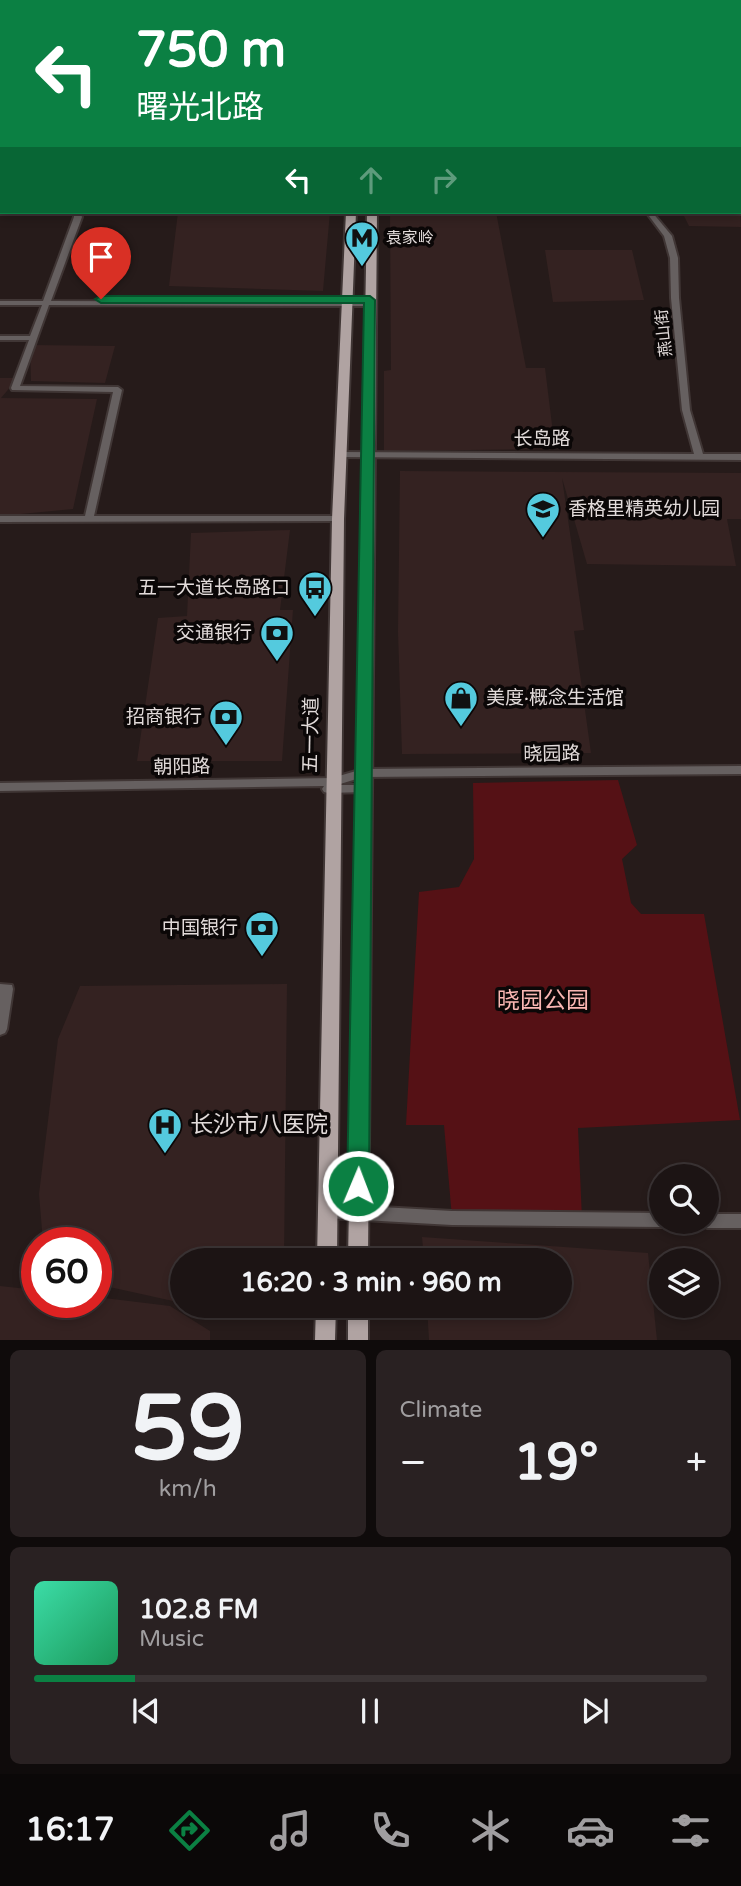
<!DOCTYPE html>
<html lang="en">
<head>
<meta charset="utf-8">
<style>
  body { margin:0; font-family:"Varela Round","Noto Sans SC",sans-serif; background:#292122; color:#f1f3f6; height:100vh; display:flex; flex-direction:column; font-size:26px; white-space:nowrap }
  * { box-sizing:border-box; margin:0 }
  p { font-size:23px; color:#a09ea0 }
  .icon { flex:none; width:38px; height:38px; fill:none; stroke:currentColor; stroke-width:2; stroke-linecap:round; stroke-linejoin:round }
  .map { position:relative; height:1340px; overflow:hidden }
  .panel { display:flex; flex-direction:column; gap:10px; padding:10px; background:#0f0b0b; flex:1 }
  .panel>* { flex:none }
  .top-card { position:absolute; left:0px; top:0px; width:742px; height:214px; box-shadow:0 4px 10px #0003,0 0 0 2px #3a3334; background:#0b8043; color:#fff; overflow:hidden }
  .tools { position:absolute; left:649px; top:1164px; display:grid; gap:14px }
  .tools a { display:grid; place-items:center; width:70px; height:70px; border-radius:50%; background:#1c1414; box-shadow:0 4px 10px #0003,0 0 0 2px #3a3334; font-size:35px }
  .speed { position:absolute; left:21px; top:1227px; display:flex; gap:14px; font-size:35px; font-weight:700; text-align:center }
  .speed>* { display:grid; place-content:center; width:91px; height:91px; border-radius:50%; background:#1c1414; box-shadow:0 4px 10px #0003,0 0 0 2px #3a3334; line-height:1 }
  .speed .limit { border:10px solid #d22; background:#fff; color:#111 }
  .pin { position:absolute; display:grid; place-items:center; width:60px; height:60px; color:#fff; margin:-72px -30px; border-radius:50% 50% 50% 0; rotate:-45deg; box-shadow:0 0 7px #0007 }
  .pin .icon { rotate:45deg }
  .me { position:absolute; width:77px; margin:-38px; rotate:1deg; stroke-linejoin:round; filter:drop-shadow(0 0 5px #0008) }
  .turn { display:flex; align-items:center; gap:24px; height:147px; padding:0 21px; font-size:32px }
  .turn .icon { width:91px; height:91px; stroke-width:2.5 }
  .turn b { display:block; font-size:49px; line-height:60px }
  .lanes { display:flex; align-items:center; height:66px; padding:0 21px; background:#0003; justify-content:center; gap:35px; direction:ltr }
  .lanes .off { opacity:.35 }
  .big { font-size:52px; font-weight:800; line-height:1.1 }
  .panel .card { flex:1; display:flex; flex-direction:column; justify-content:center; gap:10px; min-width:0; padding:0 24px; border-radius:10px; background:#292122 }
  .panel .dial { align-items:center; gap:0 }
  .dial b { font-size:91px; line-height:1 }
  .song { display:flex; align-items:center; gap:21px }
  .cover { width:84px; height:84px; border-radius:10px; background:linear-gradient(135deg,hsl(160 70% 55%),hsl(150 70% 35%)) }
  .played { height:7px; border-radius:4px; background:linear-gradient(90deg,#0b8043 15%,#3a3334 15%) }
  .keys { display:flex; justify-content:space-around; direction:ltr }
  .heat { display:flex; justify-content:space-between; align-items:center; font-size:38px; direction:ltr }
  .panel .tiles { flex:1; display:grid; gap:10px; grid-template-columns:1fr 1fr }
  .card:last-child { grid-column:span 2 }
  .trip { position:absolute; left:170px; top:1248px; width:402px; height:70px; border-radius:35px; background:#1c1414; box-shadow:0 4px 10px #0003,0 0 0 2px #3a3334; font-weight:800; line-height:70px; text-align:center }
  .tabs { display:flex; height:112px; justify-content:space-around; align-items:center; background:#0b0808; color:#a09ea0 }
  .tabs .icon { width:49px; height:49px }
  .tabs .on { color:#0b8043 }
  .tabs b { font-size:32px; color:#f1f3f6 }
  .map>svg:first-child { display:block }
  .built { fill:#342221 }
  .green { fill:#551115 }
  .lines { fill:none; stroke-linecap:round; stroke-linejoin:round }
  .minor-casing { stroke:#403635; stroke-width:4 }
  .major-casing { stroke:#403635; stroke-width:4 }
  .minor { fill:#666060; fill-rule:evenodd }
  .major { fill:#b0a3a2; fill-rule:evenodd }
  .route { fill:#0b8043; stroke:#07532c; stroke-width:2 }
  .labels { text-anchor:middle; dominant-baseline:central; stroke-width:7; stroke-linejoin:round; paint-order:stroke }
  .far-poi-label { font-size:16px; fill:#e2dbda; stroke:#0b0707; text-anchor:start }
  .far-street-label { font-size:16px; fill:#e2dbda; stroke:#0b0707 }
  .street-label { font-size:19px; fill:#e2dbda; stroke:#0b0707 }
  .poi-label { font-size:19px; fill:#e2dbda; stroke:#0b0707; text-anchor:end }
  .near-park-label { font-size:23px; fill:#fab7b3; stroke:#0b0707 }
  .near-poi-label { font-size:23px; fill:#e2dbda; stroke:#0b0707; text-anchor:start }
</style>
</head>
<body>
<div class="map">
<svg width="741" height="1340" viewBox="0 0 741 1340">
  <rect width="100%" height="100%" fill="#261b1a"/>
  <path class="built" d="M740,203L741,227L689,226L682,212H740Z
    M178,212H330L323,291L169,286Z
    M390,212H496L526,368H545L555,449L384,451V371L391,370Z
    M545,250H632L644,300L553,302Z
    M30,345L115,346L105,383L31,381Z
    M0,378H18L1,398L97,399L73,509L0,516Z
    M400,471L741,473V519H727L736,566L587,564L562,478L584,630L574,631L591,753L402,754L398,632Z
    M290,530L280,610H293L282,761H137L158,618L187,616L191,533Z
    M287,984L284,1260H182V1303L96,1284V1242H43L39,1194L58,1039L80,986Z
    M422,1237L648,1253L657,1340H429L427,1306H560V1260H424Z
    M0,1286L37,1290V1302H96V1297L170,1306L210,1331V1340H0Z"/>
  <path class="green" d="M618,780L637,845L622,859L631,903L641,914H704L740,1120L578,1128L582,1219L452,1218L444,1125H406L419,892L459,887L474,859L473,783Z"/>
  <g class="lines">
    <g class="minor-casing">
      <path id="minor" d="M40,0H46L45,2H39Z
        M184,0H190L189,2H183Z
        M350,0H356V2H350Z
        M377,0H383L384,2H378Z
        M437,0H445L442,2H434Z
        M740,24H741V28H740Z
        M0,74H2V78H0Z
        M740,83H741V87H740Z
        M74,212H80L82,217L51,301L370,302L374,304L370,306L49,305L20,386L118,387L122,390L94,516H338L341,517L343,519L341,521L0,522V516H85L113,392L12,390L11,388L29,340H0V336H30L42,305H0V301H43L74,217Z
        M646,212H652L672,236L678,258L679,298L690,410L703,454H741V460L339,457L338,455L342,452L694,454L682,410L671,298L670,258L664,236Z
        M741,766V774L363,777L337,785H368L370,788L368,791L364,792L328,793L324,792L322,789L324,786L0,791V783L332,778L363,769Z
        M0,984L12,985L13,989L7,1029L5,1033L0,1035Z
        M328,1204L452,1211L662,1213V1222H669L667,1225L662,1227L452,1225L328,1218L323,1216L321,1211L323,1206Z
        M707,1214H741V1228H707L702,1226L700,1222H707Z"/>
    </g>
    <g class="major-casing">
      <path id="major" d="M358,0H366V2H358Z
        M368,0H376V2H368Z
        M658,0H666V2H658Z
        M672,0H680L681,2H673Z
        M0,61H2V65H0Z
        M740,77H741V81H740Z
        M740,146L741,147V153L740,152Z
        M740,171L741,172V179H740Z
        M346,212H356L344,519L337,1260H317L332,519Z
        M367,212H377L368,1260H348Z
        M316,1306H336L335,1340H315Z
        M348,1306H368V1340H348Z"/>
    </g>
    <use href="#minor" class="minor"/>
    <use href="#major" class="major"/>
  </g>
  <path class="route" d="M370,296L375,300L369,1186L366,1193L358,1196L351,1193L347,1186L364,303H101L95,299L101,296Z"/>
  <defs>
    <g id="metro-pin" transform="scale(1.75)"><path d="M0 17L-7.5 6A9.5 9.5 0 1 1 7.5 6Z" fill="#54cade" stroke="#0b0707"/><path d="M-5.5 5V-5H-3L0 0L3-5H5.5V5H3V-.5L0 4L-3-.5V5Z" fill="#111"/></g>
    <g id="school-pin" transform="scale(1.75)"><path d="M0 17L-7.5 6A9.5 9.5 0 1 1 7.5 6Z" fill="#54cade" stroke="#0b0707"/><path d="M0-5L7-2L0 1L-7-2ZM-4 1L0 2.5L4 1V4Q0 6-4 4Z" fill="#111"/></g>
    <g id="bus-pin" transform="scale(1.75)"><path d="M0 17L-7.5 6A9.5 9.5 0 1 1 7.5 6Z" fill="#54cade" stroke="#0b0707"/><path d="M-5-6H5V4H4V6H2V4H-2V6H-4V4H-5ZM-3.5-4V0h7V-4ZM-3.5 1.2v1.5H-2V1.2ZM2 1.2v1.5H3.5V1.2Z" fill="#111"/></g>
    <g id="bank-pin" transform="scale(1.75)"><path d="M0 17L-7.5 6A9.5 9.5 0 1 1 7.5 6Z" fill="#54cade" stroke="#0b0707"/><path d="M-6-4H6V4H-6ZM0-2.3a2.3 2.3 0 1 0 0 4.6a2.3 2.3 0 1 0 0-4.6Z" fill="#111"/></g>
    <g id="shop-pin" transform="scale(1.75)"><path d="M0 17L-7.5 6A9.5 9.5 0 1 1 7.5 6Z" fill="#54cade" stroke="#0b0707"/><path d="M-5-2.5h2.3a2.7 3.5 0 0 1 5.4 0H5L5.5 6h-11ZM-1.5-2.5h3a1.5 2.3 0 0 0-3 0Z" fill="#111"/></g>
    <g id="hospital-pin" transform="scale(1.75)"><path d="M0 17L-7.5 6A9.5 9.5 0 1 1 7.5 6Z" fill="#54cade" stroke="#0b0707"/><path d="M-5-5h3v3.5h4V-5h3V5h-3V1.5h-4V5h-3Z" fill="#111"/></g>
  </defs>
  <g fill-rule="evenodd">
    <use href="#metro-pin" x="362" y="238"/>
    <use href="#school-pin" x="543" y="509"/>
    <use href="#bus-pin" x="315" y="588"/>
    <use href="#bank-pin" x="277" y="633"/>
    <use href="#shop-pin" x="461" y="698"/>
    <use href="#bank-pin" x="226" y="717"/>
    <use href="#bank-pin" x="262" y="928"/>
    <use href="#hospital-pin" x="165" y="1125"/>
  </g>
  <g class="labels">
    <g class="far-poi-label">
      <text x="386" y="238">袁家岭</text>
    </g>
    <g class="far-street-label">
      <text transform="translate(664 333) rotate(-96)">燕山街</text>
    </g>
    <g class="street-label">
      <text x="542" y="439">长岛路</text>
      <text transform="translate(311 735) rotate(-89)">五一大道</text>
      <text transform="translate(552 754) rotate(-1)">晓园路</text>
      <text transform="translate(182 767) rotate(-1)">朝阳路</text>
    </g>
    <g class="poi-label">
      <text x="568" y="509" text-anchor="start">香格里精英幼儿园</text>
      <text x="290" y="588">五一大道长岛路口</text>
      <text x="252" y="633">交通银行</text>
      <text x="486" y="698" text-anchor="start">美度·概念生活馆</text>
      <text x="202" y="717">招商银行</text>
      <text x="238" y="928">中国银行</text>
    </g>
    <g class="near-park-label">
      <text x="543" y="1001">晓园公园</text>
    </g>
    <g class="near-poi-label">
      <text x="190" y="1125">长沙市八医院</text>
    </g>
  </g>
</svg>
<div class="tools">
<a><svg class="icon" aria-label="search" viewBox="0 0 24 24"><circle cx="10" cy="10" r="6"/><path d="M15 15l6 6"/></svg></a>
<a><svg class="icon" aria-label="layers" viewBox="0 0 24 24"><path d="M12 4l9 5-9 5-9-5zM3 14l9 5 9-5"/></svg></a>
</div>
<div class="speed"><div class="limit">60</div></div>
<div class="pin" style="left:101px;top:299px;background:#d93025"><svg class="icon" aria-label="arrive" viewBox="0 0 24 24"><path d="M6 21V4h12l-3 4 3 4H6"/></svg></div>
<svg class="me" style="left:358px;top:1186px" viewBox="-20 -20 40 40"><circle r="17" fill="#0b8043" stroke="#fff" stroke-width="3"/><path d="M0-11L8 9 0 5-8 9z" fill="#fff"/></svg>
<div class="trip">16:20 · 3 min · 960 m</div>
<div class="top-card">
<div class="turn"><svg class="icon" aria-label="left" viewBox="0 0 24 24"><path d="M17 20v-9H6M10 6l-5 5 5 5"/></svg><div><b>750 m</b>曙光北路</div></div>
<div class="lanes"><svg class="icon" aria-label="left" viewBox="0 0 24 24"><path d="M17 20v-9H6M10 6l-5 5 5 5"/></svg><svg class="icon off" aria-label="ahead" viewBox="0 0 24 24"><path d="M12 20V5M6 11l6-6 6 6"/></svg><svg class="icon off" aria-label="right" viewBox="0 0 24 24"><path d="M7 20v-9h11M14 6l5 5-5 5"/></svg></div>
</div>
</div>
<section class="panel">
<div class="tiles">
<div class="card dial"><b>59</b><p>km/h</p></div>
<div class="card"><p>Climate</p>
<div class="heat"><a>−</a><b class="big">19°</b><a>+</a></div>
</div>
<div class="card">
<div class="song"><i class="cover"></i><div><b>102.8 FM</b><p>Music</p></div></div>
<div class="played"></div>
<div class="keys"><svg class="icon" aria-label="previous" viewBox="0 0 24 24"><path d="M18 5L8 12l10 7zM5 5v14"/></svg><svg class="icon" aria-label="pause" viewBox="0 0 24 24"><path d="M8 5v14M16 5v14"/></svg><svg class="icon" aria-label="next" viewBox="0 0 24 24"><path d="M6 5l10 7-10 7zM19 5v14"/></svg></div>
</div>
</div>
</section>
<nav class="tabs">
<b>16:17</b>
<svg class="icon on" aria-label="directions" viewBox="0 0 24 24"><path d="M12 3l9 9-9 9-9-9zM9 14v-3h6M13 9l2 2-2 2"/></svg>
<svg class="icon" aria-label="music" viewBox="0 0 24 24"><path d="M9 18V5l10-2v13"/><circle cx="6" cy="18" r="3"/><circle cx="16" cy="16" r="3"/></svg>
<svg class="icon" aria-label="phone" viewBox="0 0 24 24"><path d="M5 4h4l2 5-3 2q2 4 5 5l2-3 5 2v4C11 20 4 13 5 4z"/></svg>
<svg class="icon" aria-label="climate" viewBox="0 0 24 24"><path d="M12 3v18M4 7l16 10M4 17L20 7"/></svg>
<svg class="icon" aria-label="car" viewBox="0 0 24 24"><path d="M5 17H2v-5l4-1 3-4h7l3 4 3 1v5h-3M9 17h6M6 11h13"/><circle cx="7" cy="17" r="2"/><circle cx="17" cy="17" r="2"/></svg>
<svg class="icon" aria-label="filters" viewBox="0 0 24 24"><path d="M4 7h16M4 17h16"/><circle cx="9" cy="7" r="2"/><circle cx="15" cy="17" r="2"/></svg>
</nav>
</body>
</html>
